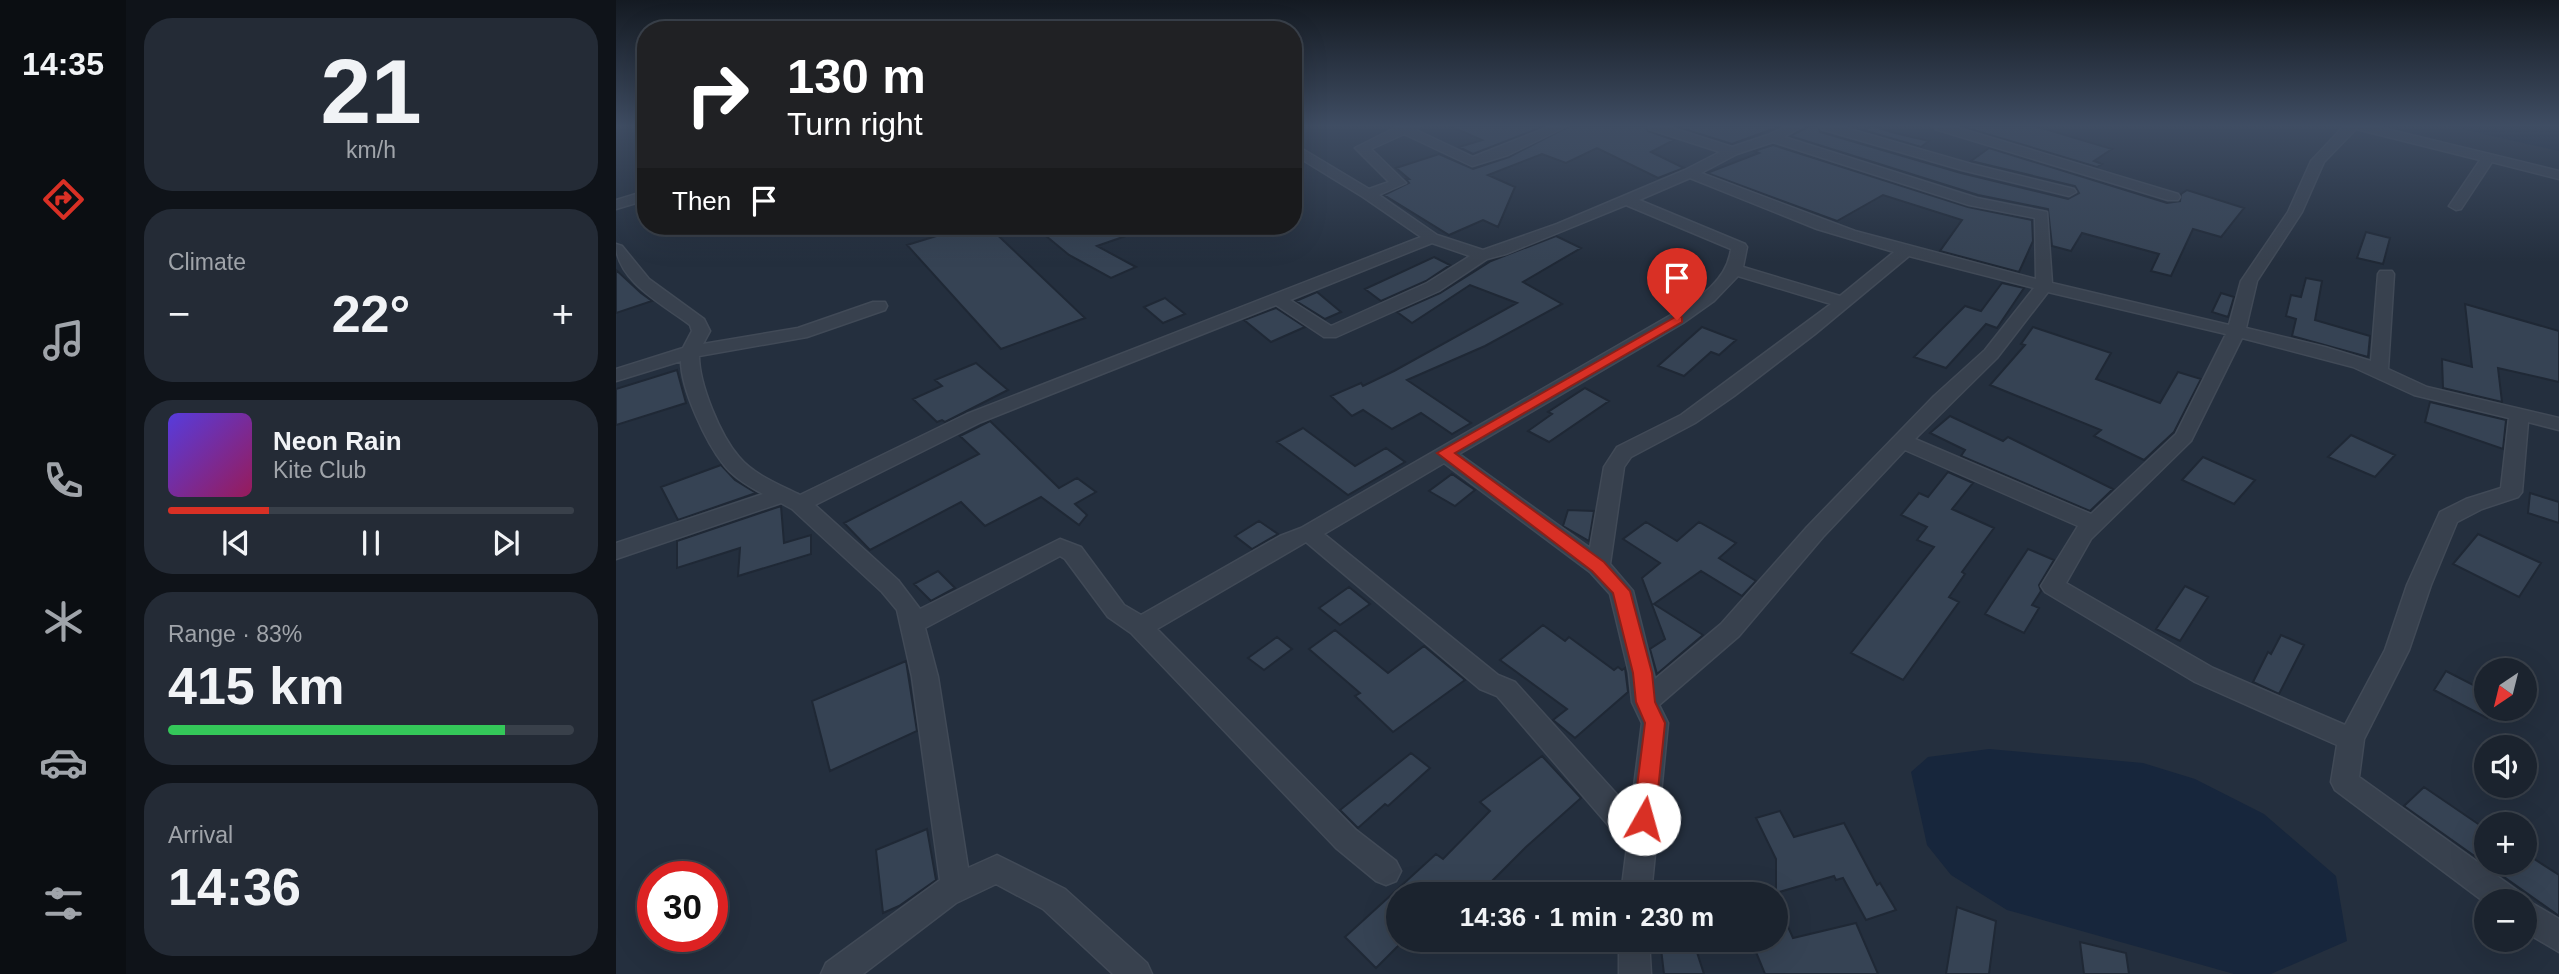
<!DOCTYPE html>
<html lang="en">
<head>
<meta charset="utf-8">
<style>
  body { margin:0; font-family:Arial,sans-serif; background:#242b36; color:#f1f3f6; height:100vh; display:flex; flex-direction:column; font-size:26px; white-space:nowrap }
  * { box-sizing:border-box; margin:0 }
  p { font-size:23px; color:#a0a4aa }
  .icon { flex:none; width:38px; height:38px; fill:none; stroke:currentColor; stroke-width:2; stroke-linecap:round; stroke-linejoin:round }
  .map { position:relative; flex:1; overflow:hidden }
  .sheet { display:flex; flex-direction:column; gap:18px; padding:18px; background:#0f1319; width:490px }
  .sheet>* { flex:none }
  .guide { position:absolute; left:21px; top:21px; width:665px; height:214px; border-radius:28px; box-shadow:0 7px 28px #0002,0 0 0 2px #39404a; background:#202124; color:#fff; overflow:hidden }
  .needle { width:46px; rotate:215deg }
  .controls { position:absolute; left:1858px; top:658px; display:grid; gap:14px }
  .controls a { display:grid; place-items:center; width:63px; height:63px; border-radius:50%; background:#1b232e; box-shadow:0 7px 28px #0002,0 0 0 2px #39404a; font-size:35px }
  .speed { position:absolute; left:21px; top:861px; display:flex; gap:14px; font-size:35px; font-weight:700; text-align:center }
  .speed>* { display:grid; place-content:center; width:91px; height:91px; border-radius:50%; background:#1b232e; box-shadow:0 7px 28px #0002,0 0 0 2px #39404a; line-height:1 }
  .speed .limit { border:10px solid #d22; background:#fff; color:#111 }
  .pin { position:absolute; display:grid; place-items:center; width:60px; height:60px; color:#fff; margin:-72px -30px; border-radius:50% 50% 50% 0; rotate:-45deg; box-shadow:0 0 7px #0007 }
  .pin .icon { rotate:45deg }
  .me { position:absolute; width:77px; margin:-38px; rotate:7deg; stroke-linejoin:round; filter:drop-shadow(0 0 5px #0008) }
  .turn { display:flex; align-items:center; gap:24px; height:147px; padding:0 35px; font-size:32px }
  .turn .icon { width:91px; height:91px; stroke-width:2.5 }
  .turn b { display:block; font-size:49px; line-height:60px }
  .then { display:flex; align-items:center; height:66px; padding:0 35px; background:#0003; gap:14px; font-size:26px }
  .big { font-size:52px; font-weight:800; line-height:1.1 }
  .sheet .card { flex:1; display:flex; flex-direction:column; justify-content:center; gap:10px; min-width:0; padding:0 24px; border-radius:28px; background:#242b36 }
  .sheet .dial { align-items:center; gap:0 }
  .dial b { font-size:91px; line-height:1 }
  .song { display:flex; align-items:center; gap:21px }
  .cover { width:84px; height:84px; border-radius:10px; background:linear-gradient(135deg,hsl(250 70% 55%),hsl(330 70% 35%)) }
  .played { height:7px; border-radius:4px; background:linear-gradient(90deg,#d93025 25%,#39404a 25%) }
  .keys { display:flex; justify-content:space-around; direction:ltr }
  .heat { display:flex; justify-content:space-between; align-items:center; font-size:38px; direction:ltr }
  .charge { height:10px; border-radius:5px; background:linear-gradient(90deg,#34c759 83%,#39404a 0) }
  .trip { position:absolute; left:770px; top:882px; width:402px; height:70px; border-radius:35px; background:#1b232e; box-shadow:0 7px 28px #0002,0 0 0 2px #39404a; font-weight:800; line-height:70px; text-align:center }
  main { display:flex; flex:1; min-height:0 }
  .tabs { display:flex; flex-direction:column; width:126px; justify-content:space-around; align-items:center; background:#0b0e12; color:#a0a4aa }
  .tabs .icon { width:49px; height:49px }
  .tabs .current { color:#d93025 }
  .tabs b { font-size:32px; color:#f1f3f6 }
  .map>svg:first-child { display:block }
  .water { fill:#17263c }
  .building { fill:#364354; stroke:#1f2835; stroke-width:2 }
  .lines { fill:none; stroke-linecap:round; stroke-linejoin:round }
  .street-casing { stroke:#414a57; stroke-width:3 }
  .street { fill:#38414e; fill-rule:evenodd }
  .route { fill:#d93025; stroke:#8d1f18; stroke-width:2 }
</style>
</head>
<body>
<main>
<nav class="tabs">
<b>14:35</b>
<svg class="icon current" aria-label="directions" viewBox="0 0 24 24"><path d="M12 3l9 9-9 9-9-9zM9 14v-3h6M13 9l2 2-2 2"/></svg>
<svg class="icon" aria-label="music" viewBox="0 0 24 24"><path d="M9 18V5l10-2v13"/><circle cx="6" cy="18" r="3"/><circle cx="16" cy="16" r="3"/></svg>
<svg class="icon" aria-label="phone" viewBox="0 0 24 24"><path d="M5 4h4l2 5-3 2q2 4 5 5l2-3 5 2v4C11 20 4 13 5 4z"/></svg>
<svg class="icon" aria-label="climate" viewBox="0 0 24 24"><path d="M12 3v18M4 7l16 10M4 17L20 7"/></svg>
<svg class="icon" aria-label="car" viewBox="0 0 24 24"><path d="M5 17H2v-5l4-1 3-4h7l3 4 3 1v5h-3M9 17h6M6 11h13"/><circle cx="7" cy="17" r="2"/><circle cx="17" cy="17" r="2"/></svg>
<svg class="icon" aria-label="filters" viewBox="0 0 24 24"><path d="M4 7h16M4 17h16"/><circle cx="9" cy="7" r="2"/><circle cx="15" cy="17" r="2"/></svg>
</nav>
<section class="sheet">
<div class="card dial"><b>21</b><p>km/h</p></div>
<div class="card"><p>Climate</p>
<div class="heat"><a>−</a><b class="big">22°</b><a>+</a></div>
</div>
<div class="card">
<div class="song"><i class="cover"></i><div><b>Neon Rain</b><p>Kite Club</p></div></div>
<div class="played"></div>
<div class="keys"><svg class="icon" aria-label="previous" viewBox="0 0 24 24"><path d="M18 5L8 12l10 7zM5 5v14"/></svg><svg class="icon" aria-label="pause" viewBox="0 0 24 24"><path d="M8 5v14M16 5v14"/></svg><svg class="icon" aria-label="next" viewBox="0 0 24 24"><path d="M6 5l10 7-10 7zM19 5v14"/></svg></div>
</div>
<div class="card"><p>Range · 83%</p><b class="big">415 km</b><div class="charge"></div></div>
<div class="card"><p>Arrival</p><b class="big">14:36</b></div>
</section>
<div class="map">
<svg width="1943" height="974" viewBox="0 0 1943 974">
  <rect width="100%" height="100%" fill="#242f3e"/>
  <path class="water" d="M1832,126H1943V151Z
    M1373,749L1527,763L1579,779L1648,814L1720,876L1731,941L1655,974H1618L1391,910L1335,875L1311,845L1295,772L1312,757Z"/>
  <path class="building" d="M834,126H929L857,154L843,147L866,140Z
    M953,126H1030L1032,131L1058,140L1035,152L1068,168L1042,178L981,148L950,163L926,154L872,175L899,187L882,227L867,220L833,235L768,195L793,183L790,179H793L780,168L823,154L857,169L893,157Z
    M1058,126H1165L1116,144Z
    M1194,126H1202L1204,132L1345,173L1452,199L1463,193L1459,186L1355,161L1373,148L1551,203L1564,201L1565,194L1571,190L1628,208L1605,237L1577,229L1555,276L1535,271L1543,254L1466,233L1455,251L1436,246L1432,209L1362,195L1174,136Z
    M1256,126L1279,133L1313,141L1305,147L1247,130Z
    M1344,126H1419L1496,149L1478,161L1486,164L1481,167Z
    M1157,145L1352,207L1416,220L1417,241L1403,272L1324,251L1346,220L1267,195L1221,221L1091,173L1143,153L1138,151Z
    M353,226H372L469,318L385,349L291,245Z
    M418,226H530V229L481,246L520,267L495,278L453,255Z
    M1750,232L1774,238L1767,264L1741,258Z
    M940,236L965,248L907,282L946,304L869,346L791,380L855,423L836,434L805,413L776,429L747,410L736,416L715,396L745,383L747,386L778,371L901,303L854,285L796,323L781,312L824,293L875,261Z
    M818,257L834,265L810,281L765,301L749,289Z
    M0,270L25,293L36,301L0,313Z
    M1690,278L1706,281L1699,320L1754,336L1752,357L1676,336L1680,319L1670,316L1675,295L1685,297Z
    M1386,283L1408,288L1381,328L1370,324L1330,368L1298,357L1349,306L1365,311Z
    M701,292L725,312L709,319L680,301Z
    M1605,293L1618,297L1612,317L1596,312Z
    M549,298L569,314L547,323L528,307Z
    M1849,304L1943,331V382L1882,368L1886,402L1827,388L1826,359L1856,367Z
    M660,308L689,327L655,342L628,320Z
    M1086,327L1120,340L1103,355L1095,352L1068,376L1042,366Z
    M1417,327L1495,353L1480,379L1544,403L1562,372L1585,379L1558,432L1528,460L1478,436L1485,430L1374,385L1409,345L1405,344Z
    M360,363L392,390L329,422L326,420L321,422L297,399L326,386L319,380Z
    M61,370L70,403L0,425V389Z
    M969,388L993,401L933,442L912,431L936,414L932,412Z
    M1814,402L1890,420L1887,449L1809,422Z
    M1334,416L1387,441L1392,437L1497,489L1474,511L1345,456L1349,450L1314,433Z
    M374,421L443,488L461,478L480,492L459,504L471,515L463,525L425,497L369,526L345,502L254,550L228,523L363,454L344,436Z
    M687,428L739,466L770,448L789,462L732,495L661,442Z
    M1735,435L1779,455L1759,477L1712,457Z
    M1587,457L1639,480L1618,504L1566,480Z
    M105,465L119,480L140,493L62,520L45,487Z
    M1332,472L1357,483L1336,509L1378,528L1346,572L1349,574L1333,597L1343,602L1287,680L1235,653L1318,547L1301,540L1311,527L1285,515L1303,493L1312,497Z
    M836,474L859,490L839,506L813,491Z
    M1914,493L1943,502V523L1912,513Z
    M165,506L168,543L195,535V554L122,576L124,548L61,568V541Z
    M952,510L978,511L973,541L947,526Z
    M643,521L662,534L636,549L619,536Z
    M1030,522L1061,541L1083,522L1120,543L1103,558L1140,581L1126,596L1085,571L1038,604L1087,635L1041,674L1034,649L1049,639L1026,578L1044,563L1007,539Z
    M1862,534L1925,563L1903,597L1837,564Z
    M1412,549L1438,560L1423,585L1425,591L1416,605L1423,608L1408,633L1369,614Z
    M322,571L339,588L315,601L298,584Z
    M1569,586L1592,597L1564,641L1540,629Z
    M733,587L754,604L724,625L703,608Z
    M927,625L949,641L953,637L998,670L1002,667L1006,670L1009,668L1012,692L959,738L937,720L951,709L884,660Z
    M719,630L772,673L808,646L849,680L777,732L739,696L744,693L693,649Z
    M1665,635L1688,645L1663,694L1637,682L1652,652L1655,654Z
    M661,637L676,649L648,670L632,658Z
    M290,661L301,731L214,771L196,701Z
    M1830,671L1871,692V718L1818,690Z
    M795,753L814,768L772,806L769,804L742,828L724,810Z
    M926,756L965,798L910,847L863,894H782V946L760,968L729,937L820,854L827,859L874,811L864,802Z
    M1808,787L1871,830V863H1909V853L1943,875V916L1788,806Z
    M1164,811L1178,837L1228,823L1261,885L1264,883L1280,910L1250,920L1227,878L1220,880L1218,876L1160,893V859L1140,818Z
    M311,829L320,880L283,906L267,913L260,850Z
    M1160,900L1177,938L1240,923L1262,974H1149L1135,940H1160Z
    M1341,907L1380,921L1373,974H1330Z
    M1044,940H1077L1088,974H1048Z
    M1464,942L1510,953L1513,974H1468Z"/>
  <g class="lines">
    <g class="street-casing">
      <path id="street" d="M783,126H804L800,130L857,157L935,126H951L892,155L856,166L788,134L755,149L790,183L763,195L821,235L867,250L941,224L1069,170L1104,152L1033,129L1032,126H1050L1116,147L1152,135L1172,126H1187L1168,137L1361,198L1431,212L1436,283L1613,325L1625,281L1672,212L1695,161L1728,126H1758L1943,171V179L1876,162L1845,209L1840,210L1833,206L1864,160L1740,129L1708,162L1686,212L1641,281L1630,328L1709,347L1755,361L1762,274L1764,271H1776L1778,274L1772,369L1811,387L1943,418V430L1912,422L1906,492L1902,497L1866,509L1841,522L1815,585L1793,650L1748,739L1743,777L1902,891L1906,901L1909,899L1943,919V952L1909,932V901H1871V904L1719,790L1715,782L1721,745L1579,682L1429,592L1425,586L1462,526L1289,450L1207,537L1123,636L1043,705L1052,723L1035,894H1005L1011,847L881,696L864,689L690,542L541,629L740,830L780,861L785,871L780,881L770,885L760,881L720,848L515,633L492,617L449,559L444,556L309,628L322,677L352,868L381,855L449,889L531,963L536,974H497L427,909L380,884L340,903L247,974H205L210,963L324,880L296,677L281,610L266,592L176,509L165,503L0,559V543L147,494C134,487 117,477 108,465C90,443 65,389 65,361L0,381V369L67,348L76,331L74,325C48,305 0,281 0,244L6,246L33,279L88,319L94,331L87,344L182,328L257,302H269L271,306L269,310L191,337L83,356C83,384 104,435 123,457C138,475 164,485 184,495L351,414L805,237L747,197L677,154L678,150H688L753,189L773,182L739,148ZM1157,142L1353,205L1419,218L1420,279L1239,231L1085,173L1121,154ZM1074,178L1201,229L1278,252L1224,296L1127,267L1131,247L1129,244L1023,200ZM1010,205L1115,249C1111,282 1081,299 1055,315L685,528L664,536L525,615L508,605L465,547L444,539L304,609L282,580L199,505L365,422L660,305L708,337H720L823,291L871,259L890,254ZM816,243L854,256L811,283L715,326L674,300ZM1293,256L1418,288L1369,350L1318,396L1191,527L1105,624L1039,679L1017,591L994,564L1008,467L1015,457L1079,423L1118,396L1199,334ZM1122,276L1215,304L1065,415L1001,447L988,467L974,548L843,454L1067,323L1098,301ZM1432,292L1610,334L1560,434L1475,514L1299,439L1381,358ZM1626,338L1737,367L1798,395L1893,418L1885,488L1850,499L1824,512L1791,585L1769,650L1729,725L1597,668L1450,583L1475,539L1575,441ZM828,463L974,572L994,594L1013,673L1016,702L1026,723L1015,810L899,682L882,675L708,534Z
        M1204,126H1223L1355,164L1458,189L1460,192L1453,196L1346,170L1205,129Z
        M1318,126H1336L1562,194L1564,197L1562,200H1552L1319,129Z
        M30,191V200L0,209V200Z
        M1003,940H1033L1035,974H1003Z"/>
    </g>
    <use href="#street" class="street"/>
  </g>
  <linearGradient id="sky" x2="0" y2="1"><stop stop-color="#141a22"/><stop offset="0.48" stop-color="#3f4d63"/><stop offset="1" stop-color="#3f4d63" stop-opacity="0"/></linearGradient>
  <rect width="1943" height="262" fill="url(#sky)"/>
  <path class="route" d="M1061,316L1066,317V322L839,453L988,562L1014,591L1036,673L1039,702L1049,723L1039,819L1036,826L1028,828L1020,826L1017,819L1029,723L1020,702L1017,673L997,593L976,571L821,453Z"/>
</svg>
<div class="controls">
<a><svg class="needle" viewBox="-14 -14 28 28"><path d="M0-13l5 13h-10z" fill="#e53935"/><path d="M0 13l5-13h-10z" fill="#a0a4aa"/></svg></a>
<a><svg class="icon" aria-label="sound" viewBox="0 0 24 24"><path d="M4 9h4l5-4v14l-5-4H4zM17 9q2 3 0 6"/></svg></a>
<a>+</a>
<a>−</a>
</div>
<div class="speed"><div class="limit">30</div></div>
<div class="pin" style="left:1061px;top:320px;background:#d93025"><svg class="icon" aria-label="arrive" viewBox="0 0 24 24"><path d="M6 21V4h12l-3 4 3 4H6"/></svg></div>
<svg class="me" style="left:1028px;top:819px" viewBox="-20 -20 40 40"><circle r="19" fill="#fff"/><path d="M0-13L10 11 0 6-10 11z" fill="#d93025"/></svg>
<div class="trip">14:36 · 1 min · 230 m</div>
<div class="guide">
<div class="turn"><svg class="icon" aria-label="right" viewBox="0 0 24 24"><path d="M7 20v-9h11M14 6l5 5-5 5"/></svg><div><b>130 m</b>Turn right</div></div>
<div class="then">Then<svg class="icon" aria-label="arrive" viewBox="0 0 24 24"><path d="M6 21V4h12l-3 4 3 4H6"/></svg></div>
</div>
</div>
</main>
</body>
</html>
